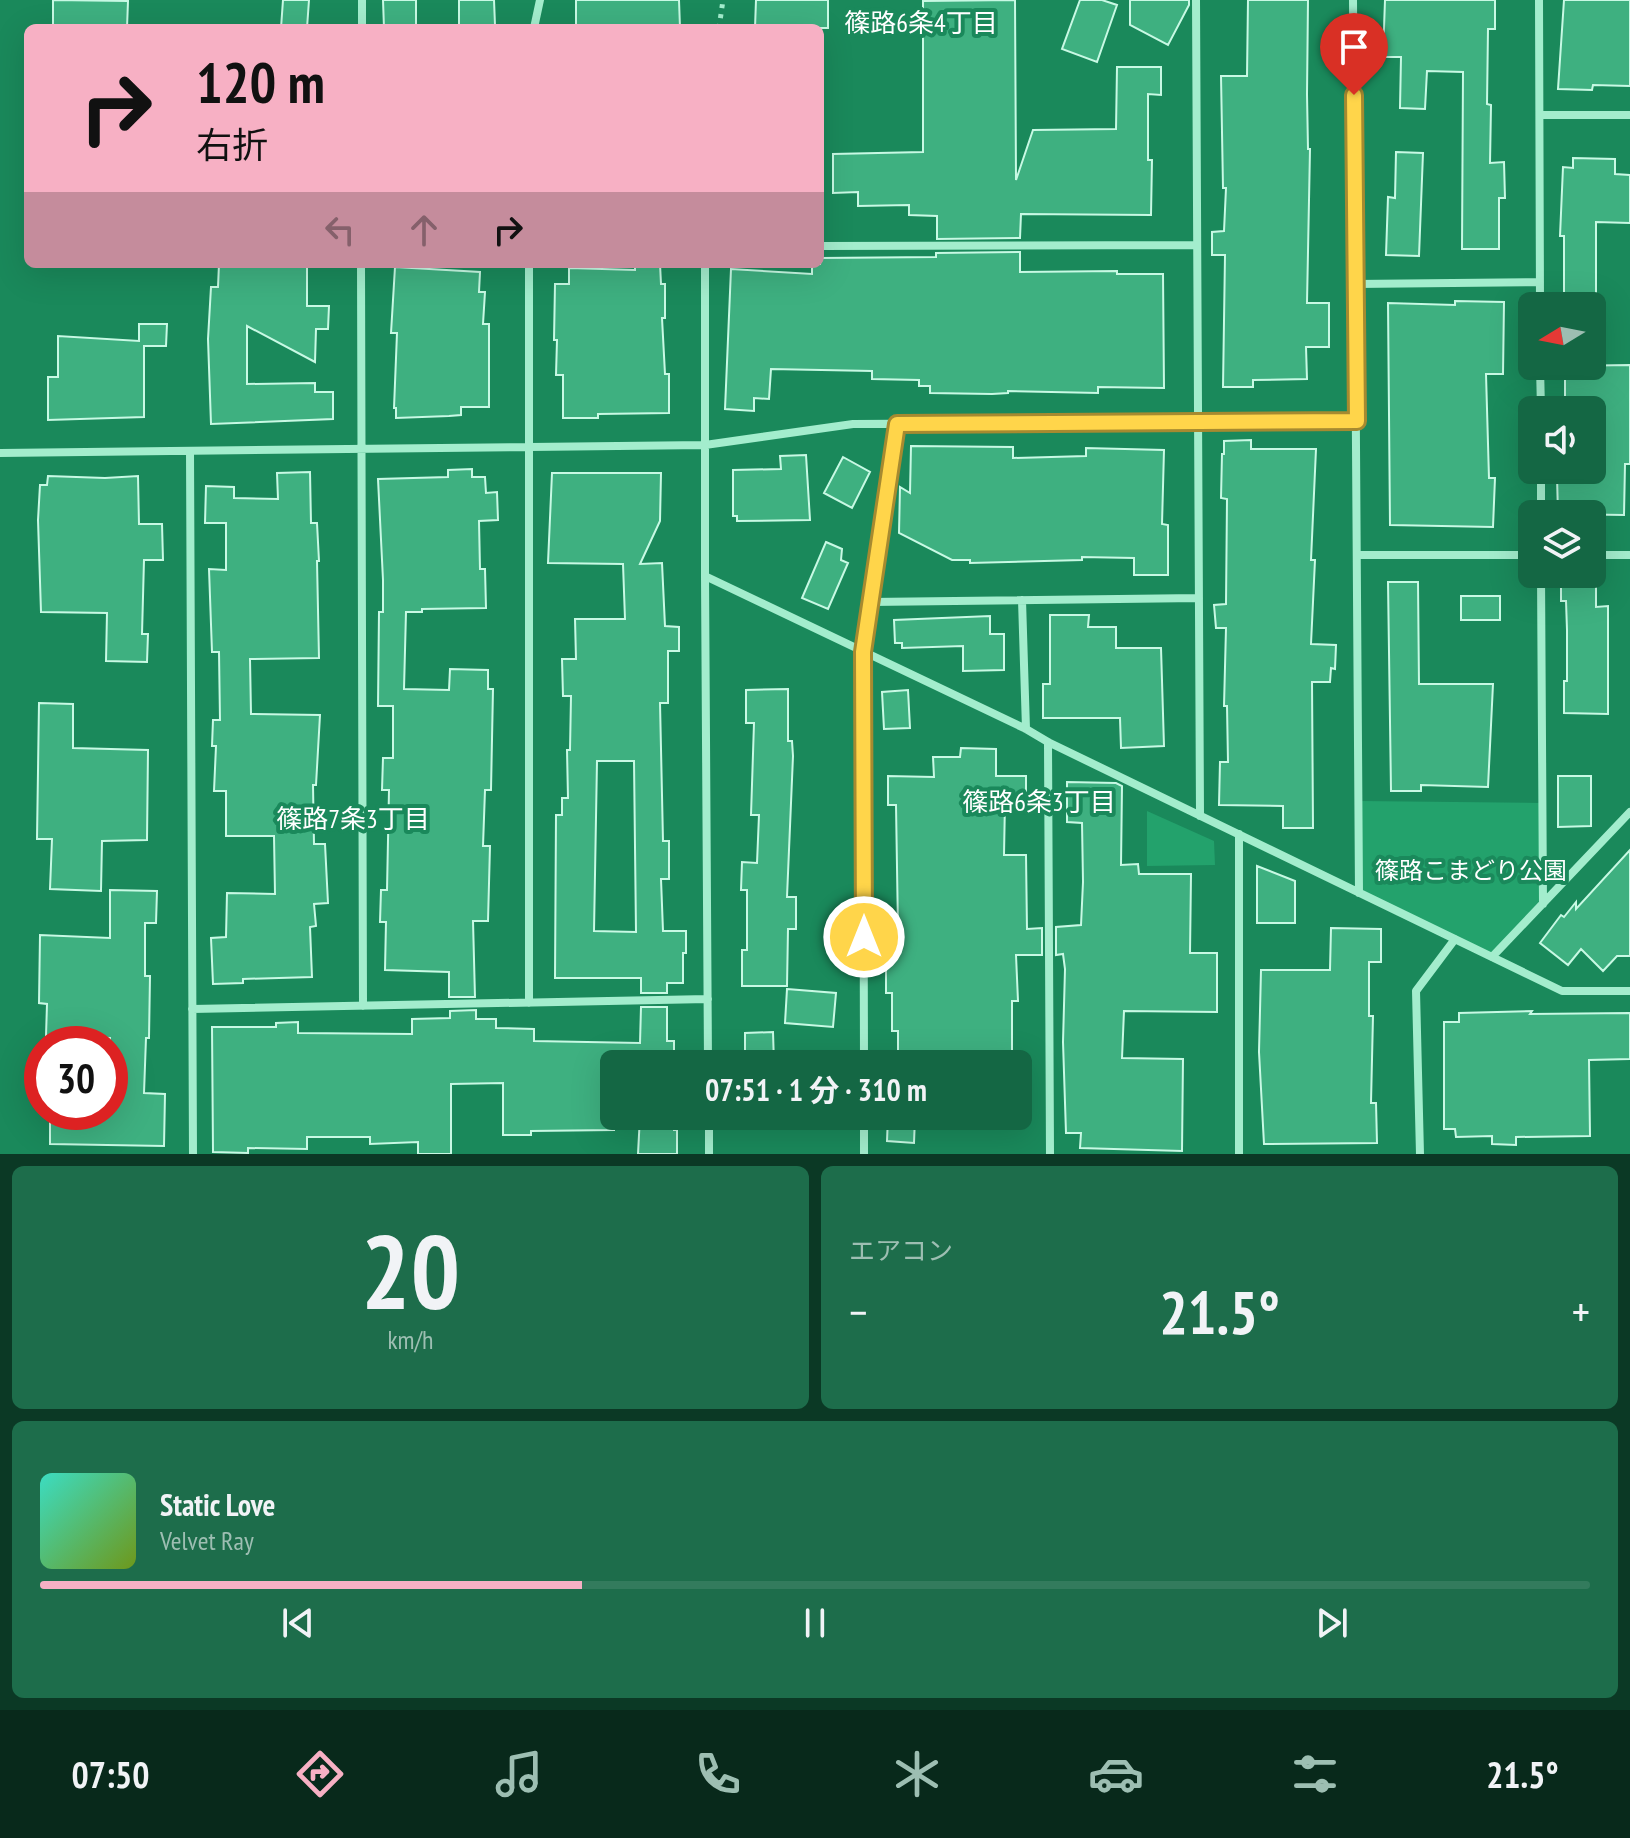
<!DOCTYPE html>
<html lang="ja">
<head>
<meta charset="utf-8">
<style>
  body { margin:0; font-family:"PT Sans Narrow","Noto Sans JP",sans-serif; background:#1d6d4b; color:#f1f3f6; height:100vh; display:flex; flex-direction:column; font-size:30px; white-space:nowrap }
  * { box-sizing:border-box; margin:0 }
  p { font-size:26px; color:#9dbeb2 }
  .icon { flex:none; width:44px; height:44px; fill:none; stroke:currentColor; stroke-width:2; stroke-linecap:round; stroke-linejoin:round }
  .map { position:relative; height:1154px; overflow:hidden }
  .panel { display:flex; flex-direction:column; gap:12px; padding:12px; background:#0b3925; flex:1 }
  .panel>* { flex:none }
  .hud { position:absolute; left:24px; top:24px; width:800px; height:244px; border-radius:12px; box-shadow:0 8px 32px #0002; background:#f7b0c4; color:#111; overflow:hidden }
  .needle { width:52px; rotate:260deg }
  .buttons { position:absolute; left:1518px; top:292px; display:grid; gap:16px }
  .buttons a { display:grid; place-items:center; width:88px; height:88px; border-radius:12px; background:#146744; box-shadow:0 8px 32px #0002; font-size:40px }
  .speed { position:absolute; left:24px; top:1026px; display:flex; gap:16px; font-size:40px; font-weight:700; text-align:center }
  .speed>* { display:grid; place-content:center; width:104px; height:104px; border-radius:50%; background:#146744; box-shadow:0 8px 32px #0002; line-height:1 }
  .speed .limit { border:12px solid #d22; background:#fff; color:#111 }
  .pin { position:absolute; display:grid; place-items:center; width:68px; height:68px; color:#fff; margin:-82px -34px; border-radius:50% 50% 50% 0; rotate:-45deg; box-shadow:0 0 8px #0007 }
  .pin .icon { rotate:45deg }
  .me { position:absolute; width:88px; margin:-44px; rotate:0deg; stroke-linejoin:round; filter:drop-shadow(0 0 6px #0008) }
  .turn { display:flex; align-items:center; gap:28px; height:168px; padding:0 40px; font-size:36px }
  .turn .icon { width:104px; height:104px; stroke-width:2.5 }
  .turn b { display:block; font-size:56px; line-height:68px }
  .lanes { display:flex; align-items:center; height:76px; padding:0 40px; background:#0003; justify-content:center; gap:40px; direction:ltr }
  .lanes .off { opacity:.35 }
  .big { font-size:60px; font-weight:700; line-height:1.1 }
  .panel .tile { flex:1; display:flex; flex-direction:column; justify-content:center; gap:12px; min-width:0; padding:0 28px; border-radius:12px; background:#1d6d4b }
  .panel .dial { align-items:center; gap:0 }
  .dial b { font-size:104px; line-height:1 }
  .song { display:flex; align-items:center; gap:24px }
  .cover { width:96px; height:96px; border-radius:12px; background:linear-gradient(135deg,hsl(170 70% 55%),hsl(80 70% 35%)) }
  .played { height:8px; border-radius:4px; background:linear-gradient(90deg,#f7b0c4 35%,#337b5d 35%) }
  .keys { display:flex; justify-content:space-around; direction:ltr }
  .heat { display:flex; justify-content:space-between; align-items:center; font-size:44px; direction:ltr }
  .panel .tiles { flex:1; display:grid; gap:12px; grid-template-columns:1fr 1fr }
  .tile:last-child { grid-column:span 2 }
  .trip { position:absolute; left:600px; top:1050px; width:432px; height:80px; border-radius:12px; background:#146744; box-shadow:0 8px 32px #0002; font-weight:700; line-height:80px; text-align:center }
  .menu { display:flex; height:128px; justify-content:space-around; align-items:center; background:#08291b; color:#9dbeb2 }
  .menu .icon { width:56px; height:56px }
  .menu .active { color:#f7b0c4 }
  .menu b { font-size:36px; color:#f1f3f6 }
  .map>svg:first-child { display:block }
  .green { fill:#23a26c }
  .building { fill:#3eb080; stroke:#c8f9e4; stroke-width:2; fill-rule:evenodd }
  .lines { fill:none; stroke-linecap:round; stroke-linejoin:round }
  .path { stroke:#a3edcd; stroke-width:5; stroke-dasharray:4 6; stroke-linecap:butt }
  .street { stroke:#a3edcd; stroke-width:8 }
  .route-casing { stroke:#a68a30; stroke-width:20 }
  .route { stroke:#ffd54a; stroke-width:14 }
  .labels { text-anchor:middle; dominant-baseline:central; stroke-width:8; stroke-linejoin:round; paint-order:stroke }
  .park-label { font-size:24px; fill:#fff; stroke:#1a895b }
  .neighbourhood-label { font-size:26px; fill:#fff; stroke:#1a895b }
</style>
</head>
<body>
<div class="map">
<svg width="1630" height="1154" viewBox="0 0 1630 1154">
  <rect width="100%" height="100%" fill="#1a895b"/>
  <path class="green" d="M1359,801L1542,803L1543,904L1492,957L1359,893Z
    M1147,811L1214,841L1215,865L1147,866Z"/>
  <path class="building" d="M53,0L128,1L127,28H53Z
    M283,0H309L307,28H281Z
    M383,0H416V28H384Z
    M459,0H494L495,25H459Z
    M576,0H679L680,28H576Z
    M756,0H828V28H755Z
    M1015,0L1016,180L1033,130L1116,129L1117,67H1161V95L1148,94V160H1152L1151,215L1021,214L1020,238L937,239V216L909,215V205L858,206V192L833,193V154L923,152V1Z
    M1080,0H1102L1117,5L1097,62L1062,49Z
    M1130,0H1189V5L1168,45L1130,25Z
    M1248,0H1308L1307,94L1308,149H1310L1307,303H1329V347H1306L1307,379L1253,380V387H1223L1225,255H1212V232L1224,231L1226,188H1223L1221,76H1247Z
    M1385,0H1495V29H1488L1487,104L1491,105L1490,163L1504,162L1505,198H1499V249H1462L1463,72L1427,71L1425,109L1400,108L1401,57H1383Z
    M1564,0H1630V86L1593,85L1592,90L1558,89Z
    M1396,152L1423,153L1419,256L1386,255L1388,197L1395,198Z
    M1573,158L1615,159V174L1630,175V223L1596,222V294L1564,293V236H1560L1563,167L1573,168Z
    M1020,252V272L1117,271V274H1163L1164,388L1098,387V393L1008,391V393L992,394L930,393V386H919V380L872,379V371L771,369L769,399L754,398V411L725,409L731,269L812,274V264H820V258L936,257V253Z
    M219,264H307V306H329L328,329H316L315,362L247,326V384L315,383V392H333V419L211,424L208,339L211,287H218Z
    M635,264H660L661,284H665V318H662L665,374H669V413L598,414V418H563V375H556L557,340H554L555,284H569V268L635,270Z
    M395,267L480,272L479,292H485L483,324H489V407H461V415L449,416L396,418V408H394L397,333H391Z
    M1455,301L1504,302L1503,374H1486L1489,478H1495L1493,527L1390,525L1388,303L1455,305Z
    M139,324H167L166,346H144V417L48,420V377H58V336L139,341Z
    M1630,365V464H1625L1624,515L1558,514L1557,476H1592V402L1565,401V366Z
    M1251,440V449H1316L1311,560H1315L1311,644L1336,645L1335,669L1331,668L1330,682H1312L1313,828H1283V806L1219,805L1220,762H1228L1227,706H1224L1226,628H1216L1214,605L1226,604L1227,499L1221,498L1222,454H1224V441Z
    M911,446L1013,447V458L1086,456V448L1164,450L1162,524L1168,525V575H1134V558L1082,557V560L970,563V560H952L899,533L900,487L910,493Z
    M806,455L810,520L737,521V516H733V470L781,469L780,456Z
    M843,457L870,472L852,508L824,493Z
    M472,469V477H485L486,493L497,492L498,520L479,521L480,569H485L486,608L422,609V612H406L404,689L449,690L450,669L488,670V689H493L491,790H485L483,846H490L488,921H473L475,997H449V972L385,970L386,922H380L381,890H387L389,790H382L383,758H393V706H378L379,612H383V580L378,479L448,477V470Z
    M310,472L311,523H317L319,561H317L319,658L250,659L251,714L320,715L316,785H313L314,844H325L328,903L314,904L316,926L310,927L312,977L243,979V983L213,984L211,938L226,937L227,893L275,894L274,836H226V791H214L216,746H212L213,720H220L219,652H212L209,569L226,570V523H205L206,486L234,487V498L278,499L277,473Z
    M552,473H661L660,521L640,564L662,563L665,626L679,627V651H668V703H660L663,841H669V879H661L663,931H686V953H683V983H667V993H641V978H555L556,815H562V798H568L567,750H570L571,696H563L562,659H576L575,619H625L623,564L548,563ZM597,761H634L636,932L594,931Z
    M48,476L105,478L138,476L139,524H162L163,560H144L142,634H148L147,662L106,661L107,613L41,612L38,520L40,485H47Z
    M826,542L842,549L841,560L848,563L828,609L802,598Z
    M1561,574H1596V607L1608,606V714L1564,713V681H1567V630L1566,601H1561Z
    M1388,582H1418L1419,684H1493L1488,787L1421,785V791H1391Z
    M1461,596H1500V620H1461Z
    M1050,615H1089L1088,627H1116V648H1161L1164,746L1121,748L1120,718H1043V684H1050Z
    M990,616V634H1004V670L963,671V646L902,648V643H895L894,620Z
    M788,689V741H792L793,756L787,897H796V929H788L787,986H742V950H747V890H741L742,862L757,863L759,815H751L754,723H746V690Z
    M908,690L910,728L884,729L882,692Z
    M39,703L73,704V748L148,750L147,840L102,841L101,891L50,889L52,839H37Z
    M961,748L996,749V776H1026V801H1005L1004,855H1026L1027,929L1042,928V955H1016L1018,1001H1012V1064H898V1031H892V993H886V958H884L883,930L898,929L896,805H888V776L934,777L933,757H960Z
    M1558,776H1591V826L1558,827Z
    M1067,782L1116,783L1122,786L1121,865L1138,864L1139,874H1191L1190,953H1217V1012L1124,1011L1122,1058L1183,1059L1182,1151L1080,1148L1081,1133H1066L1063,1042L1065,969L1063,954L1056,955V927L1081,925L1083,882L1082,823L1067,822Z
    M1630,850V956H1617L1603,971L1581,949L1568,965L1540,943L1561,915L1564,917L1576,902V909Z
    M1257,866L1295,881V923H1257Z
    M110,890L157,891L156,923H145V976H150L149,1038H146L144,1093L165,1094L164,1146L50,1144V1112H110V1038L46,1036L47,1004L39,1003L40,935L110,938Z
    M1331,928L1381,929V962H1369V1016H1373L1371,1103H1376L1377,1143L1264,1144L1259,1052L1261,970H1330Z
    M787,989L836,993L833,1027L785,1023Z
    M641,1007H667V1041H674V1064H614V1130L531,1131V1135H503V1083L451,1084V1154H418V1142L370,1144V1137H307V1149L248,1148V1153L213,1152L212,1027H276V1023L298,1022V1033L412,1034V1019L450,1018V1011L476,1010V1019H496V1028L534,1029V1041L640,1043Z
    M1532,1011L1530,1014L1630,1013V1059L1589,1060L1590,1136L1516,1137V1145L1492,1144V1136L1456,1137L1455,1129H1444V1022H1459V1013Z
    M773,1032L774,1064H745V1033Z
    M640,1116H674V1130H677V1154H638Z
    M888,1116H915L914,1143L887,1141Z"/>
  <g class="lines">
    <path class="path" d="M719,28L723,0"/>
    <path class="street" d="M1196,0L1200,816
      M1353,0L1359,893
      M1539,0L1540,306
      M362,28V0
      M534,28L540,0
      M1540,115H1630
      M820,246L1197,245
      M361,264L363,1006
      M529,264V1003
      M705,264V576
      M1355,284L1540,282
      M1540,366L1541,410
      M190,451L193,1154
      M0,453L705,445L853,424L1357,421
      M1541,470V514
      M1357,555H1532
      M1592,555H1630
      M1541,574L1543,904
      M1022,600L1026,729
      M870,602L1199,598
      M1048,742L1050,1154
      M1239,834V1154
      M1492,957L1630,812
      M192,1009L708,999
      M708,1064L705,576L1026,729L1048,742L1562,991H1630
      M864,1064L863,652L897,424
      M709,1116V1154
      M864,1116V1154
      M1420,1154L1416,991L1455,939"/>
  </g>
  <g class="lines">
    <g class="route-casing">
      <path id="route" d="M864,937L863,652L897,424L1357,421L1354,95"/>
    </g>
    <use href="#route" class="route"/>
  </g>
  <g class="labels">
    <g class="park-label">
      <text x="1471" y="870">篠路こまどり公園</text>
    </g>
    <g class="neighbourhood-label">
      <text x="921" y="22">篠路6条4丁目</text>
      <text x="1039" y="801">篠路6条3丁目</text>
      <text x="353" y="818">篠路7条3丁目</text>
    </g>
  </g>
</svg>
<div class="buttons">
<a><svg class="needle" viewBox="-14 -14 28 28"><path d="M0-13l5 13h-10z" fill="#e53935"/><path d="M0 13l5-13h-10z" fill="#9dbeb2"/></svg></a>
<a><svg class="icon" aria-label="sound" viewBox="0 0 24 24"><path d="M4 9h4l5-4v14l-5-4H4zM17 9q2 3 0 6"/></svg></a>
<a><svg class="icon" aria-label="layers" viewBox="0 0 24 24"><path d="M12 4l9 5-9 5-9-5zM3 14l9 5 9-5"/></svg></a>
</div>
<div class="speed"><div class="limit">30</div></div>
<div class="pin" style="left:1354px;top:95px;background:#d93025"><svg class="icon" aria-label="arrive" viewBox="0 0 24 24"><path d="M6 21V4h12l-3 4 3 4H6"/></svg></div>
<svg class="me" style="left:864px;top:937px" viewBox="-20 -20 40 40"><circle r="17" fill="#ffd54a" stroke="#fff" stroke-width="3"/><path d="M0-11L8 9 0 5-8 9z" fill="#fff"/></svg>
<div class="trip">07:51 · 1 分 · 310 m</div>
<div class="hud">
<div class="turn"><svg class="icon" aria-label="right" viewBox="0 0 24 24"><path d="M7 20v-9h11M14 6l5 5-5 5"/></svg><div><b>120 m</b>右折</div></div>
<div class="lanes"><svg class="icon off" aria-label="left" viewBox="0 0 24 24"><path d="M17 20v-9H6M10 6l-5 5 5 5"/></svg><svg class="icon off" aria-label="ahead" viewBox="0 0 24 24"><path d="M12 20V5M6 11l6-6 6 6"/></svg><svg class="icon" aria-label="right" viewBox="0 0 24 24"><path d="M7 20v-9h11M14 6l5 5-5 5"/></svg></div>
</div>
</div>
<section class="panel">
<div class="tiles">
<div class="tile dial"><b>20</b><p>km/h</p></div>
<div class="tile"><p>エアコン</p>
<div class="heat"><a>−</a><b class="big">21.5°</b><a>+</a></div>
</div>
<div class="tile">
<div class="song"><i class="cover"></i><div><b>Static Love</b><p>Velvet Ray</p></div></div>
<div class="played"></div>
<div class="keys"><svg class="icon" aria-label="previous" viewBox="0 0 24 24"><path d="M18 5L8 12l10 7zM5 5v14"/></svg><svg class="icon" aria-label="pause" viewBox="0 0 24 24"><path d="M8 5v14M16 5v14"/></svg><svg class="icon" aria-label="next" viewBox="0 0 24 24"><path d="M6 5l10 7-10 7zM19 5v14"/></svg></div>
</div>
</div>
</section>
<nav class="menu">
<b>07:50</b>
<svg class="icon active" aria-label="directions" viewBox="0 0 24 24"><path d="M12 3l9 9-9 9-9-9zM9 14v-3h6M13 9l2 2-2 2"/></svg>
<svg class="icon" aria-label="music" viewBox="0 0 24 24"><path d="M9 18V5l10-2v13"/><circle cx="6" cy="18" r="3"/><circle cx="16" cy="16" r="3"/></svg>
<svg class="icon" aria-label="phone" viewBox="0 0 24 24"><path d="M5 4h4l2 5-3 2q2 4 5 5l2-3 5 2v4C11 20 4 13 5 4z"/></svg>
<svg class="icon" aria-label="climate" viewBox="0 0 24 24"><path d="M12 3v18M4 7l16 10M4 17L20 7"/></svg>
<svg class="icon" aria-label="car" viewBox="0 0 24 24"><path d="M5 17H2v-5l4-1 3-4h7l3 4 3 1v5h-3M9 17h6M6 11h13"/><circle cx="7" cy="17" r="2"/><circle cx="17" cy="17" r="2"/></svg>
<svg class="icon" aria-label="filters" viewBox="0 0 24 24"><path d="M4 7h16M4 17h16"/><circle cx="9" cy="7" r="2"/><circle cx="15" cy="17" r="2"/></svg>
<b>21.5°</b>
</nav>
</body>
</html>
